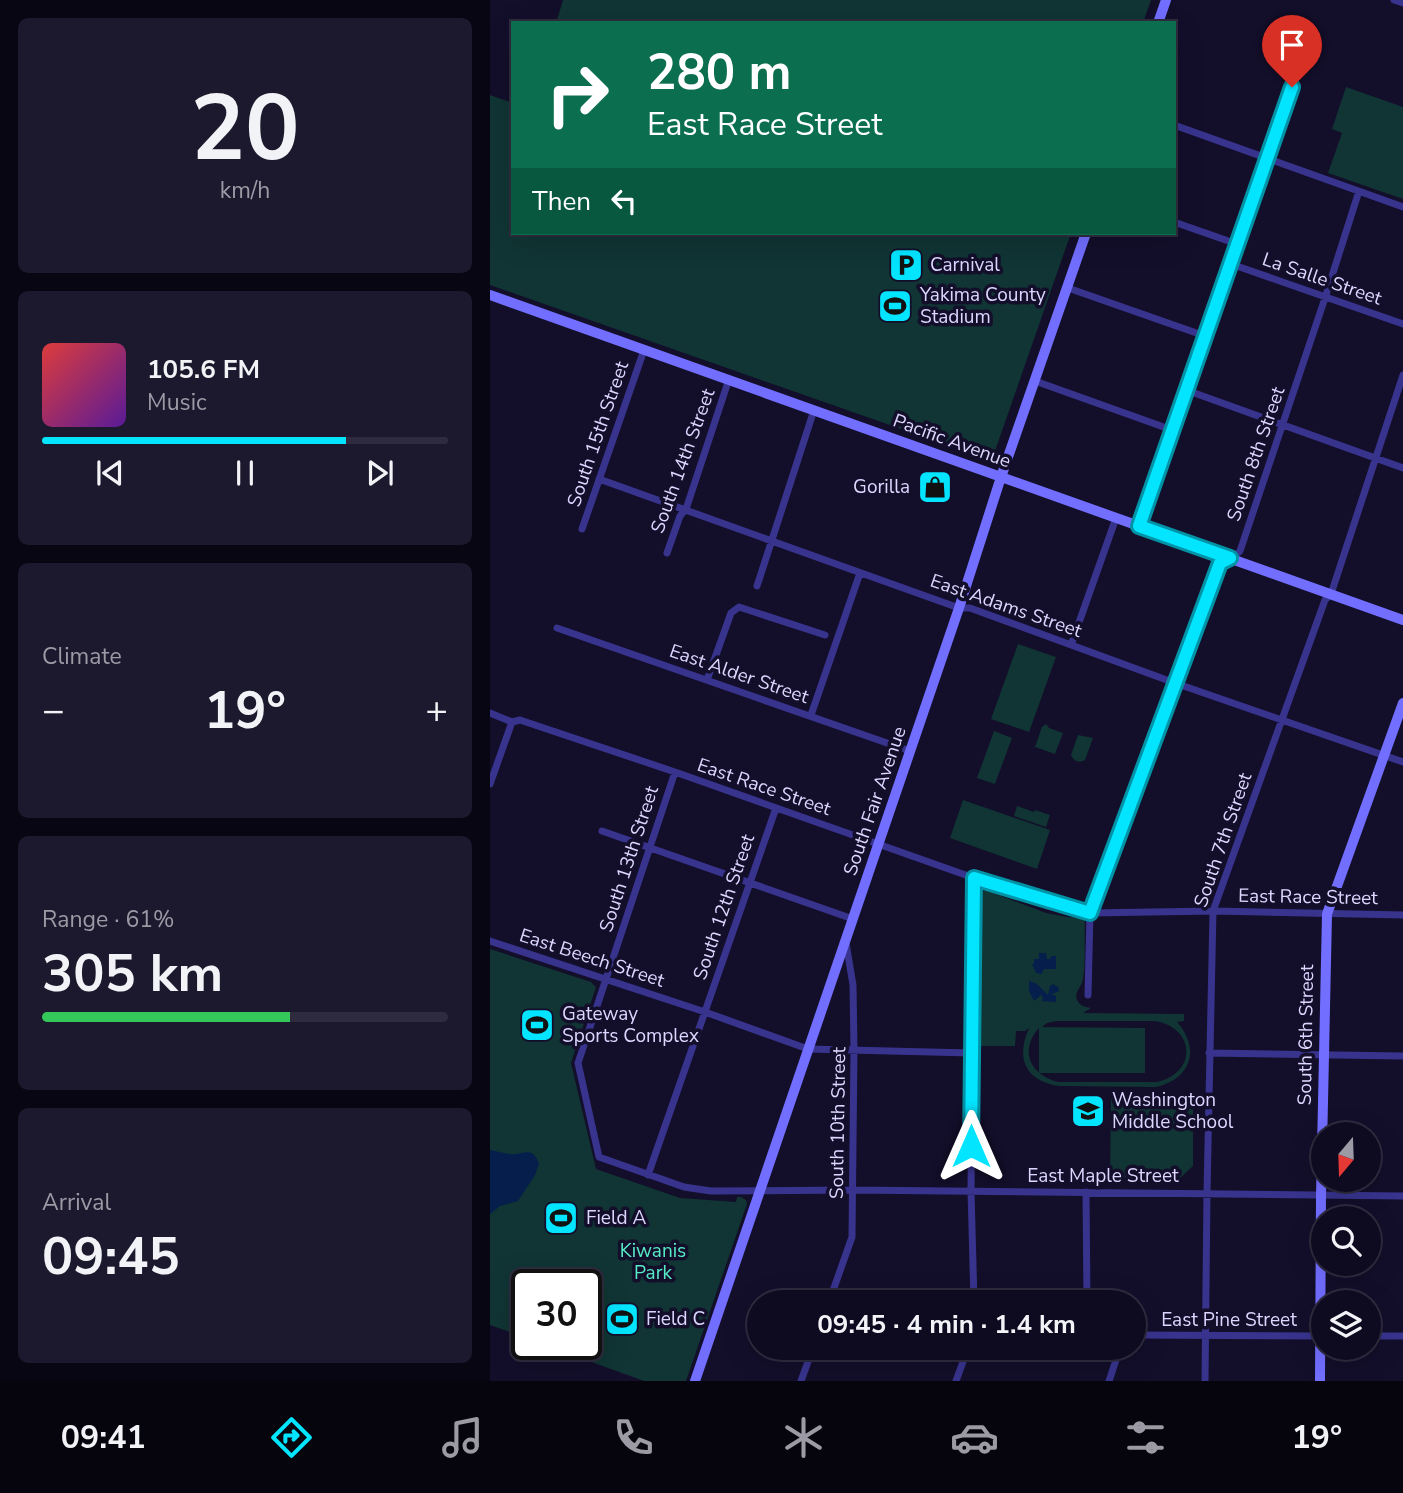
<!DOCTYPE html>
<html lang="en">
<head>
<meta charset="utf-8">
<style>
  body { margin:0; font-family:"Nunito Sans",sans-serif; background:#1c182d; color:#f1f3f6; height:100vh; display:flex; flex-direction:column; font-size:26px; white-space:nowrap }
  * { box-sizing:border-box; margin:0 }
  p { font-size:23px; color:#9b9aa5 }
  .icon { flex:none; width:38px; height:38px; fill:none; stroke:currentColor; stroke-width:2; stroke-linecap:round; stroke-linejoin:round }
  .map { position:relative; flex:1; overflow:hidden }
  .drawer { display:flex; flex-direction:column; gap:18px; padding:18px; background:#080612; width:490px }
  .drawer>* { flex:none }
  .top-card { position:absolute; left:21px; top:21px; width:665px; height:214px; border-radius:0px; box-shadow:0 7px 28px #0002,0 0 0 2px #2e2b3e; background:#0b6e4f; color:#fff; overflow:hidden }
  .needle { width:46px; rotate:199deg }
  .buttons { position:absolute; left:821px; top:1122px; display:grid; gap:14px }
  .buttons a { display:grid; place-items:center; width:70px; height:70px; border-radius:50%; background:#0e0a20; box-shadow:0 7px 28px #0002,0 0 0 2px #2e2b3e; font-size:35px }
  .speed { position:absolute; left:21px; top:1269px; display:flex; gap:14px; font-size:35px; font-weight:700; text-align:center }
  .speed>* { display:grid; place-content:center; width:91px; height:91px; border-radius:50%; background:#0e0a20; box-shadow:0 7px 28px #0002,0 0 0 2px #2e2b3e; line-height:1 }
  .speed .limit { border:4px solid #111; border-radius:10px; background:#fff; color:#111 }
  .pin { position:absolute; display:grid; place-items:center; width:60px; height:60px; color:#fff; margin:-72px -30px; border-radius:50% 50% 50% 0; rotate:-45deg; box-shadow:0 0 7px #0007 }
  .pin .icon { rotate:45deg }
  .me { position:absolute; width:77px; margin:-38px; rotate:0deg; stroke-linejoin:round; filter:drop-shadow(0 0 5px #0008) }
  .turn { display:flex; align-items:center; gap:24px; height:147px; padding:0 21px; font-size:32px }
  .turn .icon { width:91px; height:91px; stroke-width:2.5 }
  .turn b { display:block; font-size:49px; line-height:60px }
  .then { display:flex; align-items:center; height:66px; padding:0 21px; background:#0003; gap:14px; font-size:26px }
  .big { font-size:52px; font-weight:700; line-height:1.1 }
  .drawer .tile { flex:1; display:flex; flex-direction:column; justify-content:center; gap:10px; min-width:0; padding:0 24px; border-radius:10px; background:#1c182d }
  .drawer .dial { align-items:center; gap:0 }
  .dial b { font-size:91px; line-height:1 }
  .song { display:flex; align-items:center; gap:21px }
  .cover { width:84px; height:84px; border-radius:10px; background:linear-gradient(135deg,hsl(0 70% 55%),hsl(270 70% 35%)) }
  .played { height:7px; border-radius:4px; background:linear-gradient(90deg,#03e4ff 75%,#2e2b3e 75%) }
  .keys { display:flex; justify-content:space-around; direction:ltr }
  .heat { display:flex; justify-content:space-between; align-items:center; font-size:38px; direction:ltr }
  .charge { height:10px; border-radius:5px; background:linear-gradient(90deg,#34c759 61%,#2e2b3e 0) }
  .trip { position:absolute; left:257px; top:1290px; width:399px; height:70px; border-radius:35px; background:#0e0a20; box-shadow:0 7px 28px #0002,0 0 0 2px #2e2b3e; font-weight:700; line-height:70px; text-align:center }
  .tabs { display:flex; height:112px; justify-content:space-around; align-items:center; background:#06040d; color:#9b9aa5 }
  .tabs .icon { width:49px; height:49px }
  .tabs .selected { color:#03e4ff }
  .tabs b { font-size:32px; color:#f1f3f6 }
  main { display:flex; flex:1; min-height:0 }
  .map>svg:first-child { display:block }
  .green { fill:#103534; fill-rule:evenodd }
  .water { fill:#051e4c }
  .lines { fill:none; stroke-linecap:round; stroke-linejoin:round }
  .street { stroke:#38348e; stroke-width:7 }
  .secondary { stroke:#726eff; stroke-width:10 }
  .route-casing { stroke:#0294a6; stroke-width:18 }
  .route { stroke:#03e4ff; stroke-width:12 }
  .labels { text-anchor:middle; dominant-baseline:central; stroke-width:7; stroke-linejoin:round; paint-order:stroke }
  .poi-label { font-size:19px; fill:#dcd7ff; stroke:#130e2a; text-anchor:start }
  .street-label { font-size:19px; fill:#dcd7ff; stroke:#130e2a }
  .park-label { font-size:19px; fill:#56ecc7; stroke:#130e2a }
</style>
</head>
<body>
<main>
<section class="drawer">
<div class="tile dial"><b>20</b><p>km/h</p></div>
<div class="tile">
<div class="song"><i class="cover"></i><div><b>105.6 FM</b><p>Music</p></div></div>
<div class="played"></div>
<div class="keys"><svg class="icon" aria-label="previous" viewBox="0 0 24 24"><path d="M18 5L8 12l10 7zM5 5v14"/></svg><svg class="icon" aria-label="pause" viewBox="0 0 24 24"><path d="M8 5v14M16 5v14"/></svg><svg class="icon" aria-label="next" viewBox="0 0 24 24"><path d="M6 5l10 7-10 7zM19 5v14"/></svg></div>
</div>
<div class="tile"><p>Climate</p>
<div class="heat"><a>−</a><b class="big">19°</b><a>+</a></div>
</div>
<div class="tile"><p>Range · 61%</p><b class="big">305 km</b><div class="charge"></div></div>
<div class="tile"><p>Arrival</p><b class="big">09:45</b></div>
</section>
<div class="map">
<svg width="913" height="1381" viewBox="0 0 913 1381">
  <rect width="100%" height="100%" fill="#130e2a"/>
  <path class="green" d="M73,0H661L653,23H66Z
    M856,87L913,107V199L838,173L852,133L842,129Z
    M0,95L23,103V233H581L504,454L494,458L0,285Z
    M528,644L566,657L539,732L501,719Z
    M556,724L559,728L573,733L565,754L545,747L552,727Z
    M504,731L522,738L505,784L487,778Z
    M588,735L603,738L595,760C589,763 584,762 581,755Z
    M473,800L560,830L547,869L460,838Z
    M527,806L544,812L545,810L560,815L556,827L524,816Z
    M492,891H498L556,913L577,917L592,918L595,922C594,938 596,964 593,979C592,987 584,991 587,1000C590,1006 595,1007 601,1008L593,1013L694,1014V1021L687,1022C711,1049 701,1079 666,1087L569,1086C534,1080 526,1058 539,1028L535,1031H526L525,1046H488L489,894ZM566,1021H665C706,1028 707,1073 667,1082H568C540,1075 529,1050 549,1028V1073H655V1028L552,1027L557,1023Z
    M0,949L101,982L106,987L81,1063L106,1169L190,1198L246,1202L247,1197H251L256,1200L257,1204L196,1381H154L52,1344H96V1284H37V1338L0,1325Z
    M626,1094L703,1095V1166L689,1179L620,1178L621,1099Z"/>
  <path class="water" d="M549,953H556L557,959H560L561,956H566V969H554L551,974L546,973L542,964H544V959H549Z
    M539,981L547,984L558,995L560,986L563,984L569,988L568,992L561,994L566,996V1002L552,1001L553,997L551,995L544,1001L539,991Z
    M0,1150C6,1151 12,1153 19,1154C33,1156 42,1144 49,1164L45,1175L28,1201L10,1206L0,1214Z"/>
  <g class="lines">
    <path class="street" d="M904,0L913,3
      M684,125L913,207
      M684,222L747,244
      M741,264L913,324
      M578,288L715,336
      M545,381L682,430
      M696,390L913,468
      M109,479L469,608H480L685,683L913,762
      M649,526L810,64L792,55L780,44
      M92,529L154,350
      M177,553L190,516L196,509L239,379
      M267,586L324,410
      M67,628L420,751
      M581,645L626,518
      M217,680L241,613L249,607L335,635
      M0,713L22,722L30,720L185,772L484,878L600,913L723,911L913,915
      M321,715L370,573
      M185,772L88,1063L109,1157L194,1187L221,1191L363,1190L913,1196
      M0,784L22,722
      M112,831L363,919
      M484,878L481,1191L484,1302
      M0,941L215,1012L318,1049L481,1053
      M598,995L600,913L730,563C736,558 744,558 750,551L835,298L869,191
      M719,1053L913,1056
      M158,1175L286,808
      M596,1192L597,1302
      M339,1302L362,1237L364,1050L363,985L356,943
      M644,1335L832,1336
      M878,1336H913
      M311,1381L323,1348
      M466,1381L478,1348
      M619,1381L630,1348
      M715,1381L717,1193L723,911L835,600L841,594L913,375"/>
    <path class="secondary" d="M668,23L676,0
      M0,295L913,620
      M205,1381L469,608L511,477L596,233
      M830,1381L831,1196L837,914L913,703"/>
  </g>
  <g class="lines">
    <g class="route-casing">
      <path id="route" d="M481,1146L484,878L600,913L730,563L740,558L649,526L802,87"/>
    </g>
    <use href="#route" class="route"/>
  </g>
  <defs>
    <g id="parking-square" transform="scale(1.75)"><rect x="-9" y="-9" width="18" height="18" rx="4" fill="#03e4ff" stroke="#130e2a"/><path d="M-3.5-5.5H1a3.5 3.5 0 0 1 0 7H-1V5.5H-3.5ZM-1-3.4V-.6H.8a1.4 1.4 0 0 0 0-2.8Z" fill="#111"/></g>
    <g id="stadium-square" transform="scale(1.75)"><rect x="-9" y="-9" width="18" height="18" rx="4" fill="#03e4ff" stroke="#130e2a"/><path d="M0-5a6.5 5 0 1 0 0 10a6.5 5 0 1 0 0-10ZM-3.5-1.8h7v3.6h-7Z" fill="#111"/></g>
    <g id="shop-square" transform="scale(1.75)"><rect x="-9" y="-9" width="18" height="18" rx="4" fill="#03e4ff" stroke="#130e2a"/><path d="M-5-2.5h2.3a2.7 3.5 0 0 1 5.4 0H5L5.5 6h-11ZM-1.5-2.5h3a1.5 2.3 0 0 0-3 0Z" fill="#111"/></g>
    <g id="school-square" transform="scale(1.75)"><rect x="-9" y="-9" width="18" height="18" rx="4" fill="#03e4ff" stroke="#130e2a"/><path d="M0-5L7-2L0 1L-7-2ZM-4 1L0 2.5L4 1V4Q0 6-4 4Z" fill="#111"/></g>
  </defs>
  <g fill-rule="evenodd">
    <use href="#parking-square" x="416" y="265"/>
    <use href="#stadium-square" x="405" y="306"/>
    <use href="#shop-square" x="445" y="487"/>
    <use href="#stadium-square" x="47" y="1025"/>
    <use href="#school-square" x="598" y="1111"/>
    <use href="#stadium-square" x="71" y="1218"/>
    <use href="#stadium-square" x="132" y="1319"/>
  </g>
  <g class="labels">
    <g class="poi-label">
      <text x="440" y="265">Carnival</text>
      <text x="430" y="295">Yakima County<tspan x="430" dy="22">Stadium</tspan></text>
      <text x="420" y="487" text-anchor="end">Gorilla</text>
      <text x="72" y="1014">Gateway<tspan x="72" dy="22">Sports Complex</tspan></text>
      <text x="622" y="1100">Washington<tspan x="622" dy="22">Middle School</tspan></text>
      <text x="96" y="1218">Field A</text>
      <text x="156" y="1319">Field C</text>
    </g>
    <g class="street-label">
      <text transform="translate(832 279) rotate(19)">La Salle Street</text>
      <text transform="translate(108 434) rotate(-71)">South 15th Street</text>
      <text transform="translate(462 441) rotate(20)">Pacific Avenue</text>
      <text transform="translate(766 454) rotate(-71)">South 8th Street</text>
      <text transform="translate(193 461) rotate(-70)">South 14th Street</text>
      <text transform="translate(516 606) rotate(19)">East Adams Street</text>
      <text transform="translate(249 674) rotate(19)">East Alder Street</text>
      <text transform="translate(274 787) rotate(19)">East Race Street</text>
      <text transform="translate(385 801) rotate(-71)">South Fair Avenue</text>
      <text transform="translate(733 840) rotate(-71)">South 7th Street</text>
      <text transform="translate(139 859) rotate(-72)">South 13th Street</text>
      <text transform="translate(818 897) rotate(1)">East Race Street</text>
      <text transform="translate(234 907) rotate(-71)">South 12th Street</text>
      <text transform="translate(102 958) rotate(18)">East Beech Street</text>
      <text transform="translate(816 1035) rotate(-89)">South 6th Street</text>
      <text transform="translate(348 1123) rotate(-89)">South 10th Street</text>
      <text x="613" y="1176">East Maple Street</text>
      <text x="739" y="1320">East Pine Street</text>
    </g>
    <g class="park-label">
      <text x="163" y="1251">Kiwanis<tspan x="163" dy="22">Park</tspan></text>
    </g>
  </g>
</svg>
<div class="buttons">
<a><svg class="needle" viewBox="-14 -14 28 28"><path d="M0-13l5 13h-10z" fill="#e53935"/><path d="M0 13l5-13h-10z" fill="#9b9aa5"/></svg></a>
<a><svg class="icon" aria-label="search" viewBox="0 0 24 24"><circle cx="10" cy="10" r="6"/><path d="M15 15l6 6"/></svg></a>
<a><svg class="icon" aria-label="layers" viewBox="0 0 24 24"><path d="M12 4l9 5-9 5-9-5zM3 14l9 5 9-5"/></svg></a>
</div>
<div class="speed"><div class="limit">30</div></div>
<div class="pin" style="left:802px;top:87px;background:#d93025"><svg class="icon" aria-label="arrive" viewBox="0 0 24 24"><path d="M6 21V4h12l-3 4 3 4H6"/></svg></div>
<svg class="me" style="left:481px;top:1146px" viewBox="-20 -20 40 40"><path d="M0-17L14 15 0 8-14 15z" fill="#03e4ff" stroke="#fff" stroke-width="4"/></svg>
<div class="trip">09:45 · 4 min · 1.4 km</div>
<div class="top-card">
<div class="turn"><svg class="icon" aria-label="right" viewBox="0 0 24 24"><path d="M7 20v-9h11M14 6l5 5-5 5"/></svg><div><b>280 m</b>East Race Street</div></div>
<div class="then">Then<svg class="icon" aria-label="left" viewBox="0 0 24 24"><path d="M17 20v-9H6M10 6l-5 5 5 5"/></svg></div>
</div>
</div>
</main>
<nav class="tabs">
<b>09:41</b>
<svg class="icon selected" aria-label="directions" viewBox="0 0 24 24"><path d="M12 3l9 9-9 9-9-9zM9 14v-3h6M13 9l2 2-2 2"/></svg>
<svg class="icon" aria-label="music" viewBox="0 0 24 24"><path d="M9 18V5l10-2v13"/><circle cx="6" cy="18" r="3"/><circle cx="16" cy="16" r="3"/></svg>
<svg class="icon" aria-label="phone" viewBox="0 0 24 24"><path d="M5 4h4l2 5-3 2q2 4 5 5l2-3 5 2v4C11 20 4 13 5 4z"/></svg>
<svg class="icon" aria-label="climate" viewBox="0 0 24 24"><path d="M12 3v18M4 7l16 10M4 17L20 7"/></svg>
<svg class="icon" aria-label="car" viewBox="0 0 24 24"><path d="M5 17H2v-5l4-1 3-4h7l3 4 3 1v5h-3M9 17h6M6 11h13"/><circle cx="7" cy="17" r="2"/><circle cx="17" cy="17" r="2"/></svg>
<svg class="icon" aria-label="filters" viewBox="0 0 24 24"><path d="M4 7h16M4 17h16"/><circle cx="9" cy="7" r="2"/><circle cx="15" cy="17" r="2"/></svg>
<b>19°</b>
</nav>
</body>
</html>
